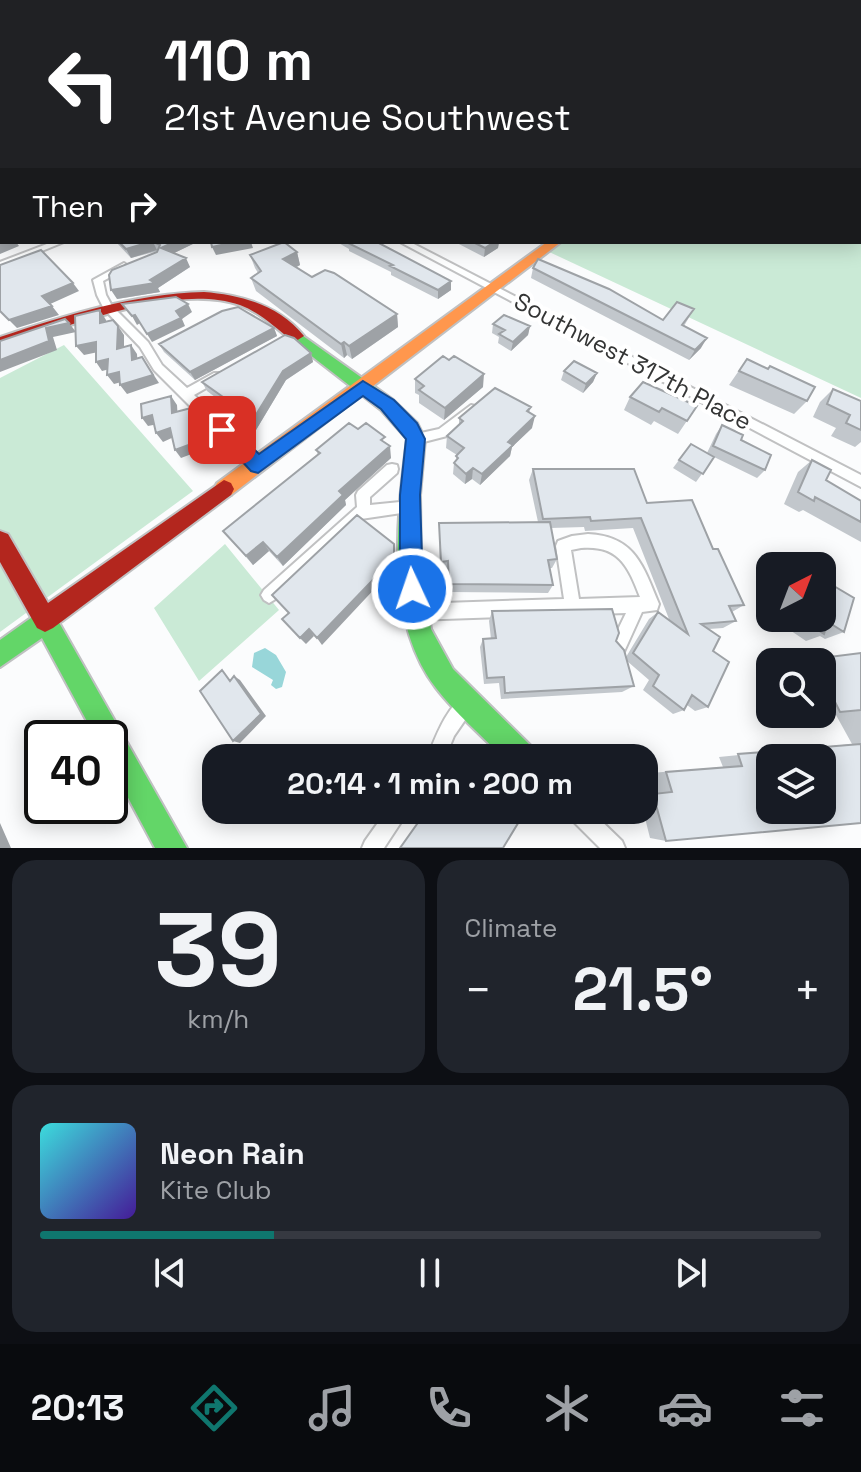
<!DOCTYPE html>
<html lang="en">
<head>
<meta charset="utf-8">
<style>
  body { margin:0; font-family:"Space Grotesk",sans-serif; background:#20242c; color:#f1f3f6; height:100vh; display:flex; flex-direction:column; font-size:30px; white-space:nowrap }
  * { box-sizing:border-box; margin:0 }
  p { font-size:26px; color:#9ea1a6 }
  .icon { flex:none; width:44px; height:44px; fill:none; stroke:currentColor; stroke-width:2; stroke-linecap:round; stroke-linejoin:round }
  .map { position:relative; height:848px; overflow:hidden }
  .details { display:flex; flex-direction:column; gap:12px; padding:12px; background:#0d0f14; flex:1 }
  .details>* { flex:none }
  .top-card { position:absolute; left:0px; top:0px; width:862px; height:244px; box-shadow:0 4px 20px #0003; background:#202124; color:#fff; overflow:hidden }
  .needle { width:52px; rotate:42deg }
  .fabs { position:absolute; left:756px; top:552px; display:grid; gap:16px }
  .fabs a { display:grid; place-items:center; width:80px; height:80px; border-radius:16px; background:#171b24; box-shadow:0 4px 20px #0003; font-size:40px }
  .speed { position:absolute; left:24px; top:720px; display:flex; gap:16px; font-size:40px; font-weight:700; text-align:center }
  .speed>* { display:grid; place-content:center; width:104px; height:104px; border-radius:50%; background:#171b24; box-shadow:0 4px 20px #0003; line-height:1 }
  .speed .limit { border:4px solid #111; border-radius:12px; background:#fff; color:#111 }
  .pin { position:absolute; display:grid; place-items:center; width:68px; height:68px; color:#fff; margin:-34px; border-radius:16px; box-shadow:0 4px 12px #0006 }
  .me { position:absolute; width:88px; margin:-44px; rotate:357deg; stroke-linejoin:round; filter:drop-shadow(0 0 6px #0008) }
  .turn { display:flex; align-items:center; gap:28px; height:168px; padding:0 32px; font-size:36px }
  .turn .icon { width:104px; height:104px; stroke-width:2.5 }
  .turn b { display:block; font-size:56px; line-height:68px }
  .then { display:flex; align-items:center; height:76px; padding:0 32px; background:#0003; gap:16px; font-size:30px }
  .big { font-size:60px; font-weight:600; line-height:1.1 }
  .details .card { flex:1; display:flex; flex-direction:column; justify-content:center; gap:12px; min-width:0; padding:0 28px; border-radius:24px; background:#20242c }
  .details .dial { align-items:center; gap:0 }
  .dial b { font-size:104px; line-height:1 }
  .song { display:flex; align-items:center; gap:24px }
  .cover { width:96px; height:96px; border-radius:12px; background:linear-gradient(135deg,hsl(180 70% 55%),hsl(260 70% 35%)) }
  .played { height:8px; border-radius:4px; background:linear-gradient(90deg,#0f766e 30%,#363941 30%) }
  .keys { display:flex; justify-content:space-around; direction:ltr }
  .heat { display:flex; justify-content:space-between; align-items:center; font-size:44px; direction:ltr }
  .details .tiles { flex:1; display:grid; gap:12px; grid-template-columns:1fr 1fr }
  .card:last-child { grid-column:span 2 }
  .trip { position:absolute; left:202px; top:744px; width:456px; height:80px; border-radius:24px; background:#171b24; box-shadow:0 4px 20px #0003; font-weight:600; line-height:80px; text-align:center }
  .menu { display:flex; height:128px; justify-content:space-around; align-items:center; background:#090b0e; color:#9ea1a6 }
  .menu .icon { width:56px; height:56px }
  .menu .selected { color:#0f766e }
  .menu b { font-size:36px; color:#f1f3f6 }
  .map>svg:first-child { display:block }
  .green { fill:#caead6 }
  .water { fill:#98d6d9 }
  .lines { fill:none; stroke-linecap:round; stroke-linejoin:round }
  .street-casing { stroke:#c0c1c2; stroke-width:4 }
  .fast-casing { stroke:#c0c1c2; stroke-width:4 }
  .slow-casing { stroke:#c0c1c2; stroke-width:4 }
  .jam-casing { stroke:#c0c1c2; stroke-width:4 }
  .street { fill:#feffff; fill-rule:evenodd }
  .fast { fill:#63d668; fill-rule:evenodd }
  .slow { fill:#ff974d; fill-rule:evenodd }
  .jam { fill:#b3261e; fill-rule:evenodd }
  .wall { fill:#c2c7cc }
  .shaded-wall { fill:#9ea2a6 }
  .building { fill:#e1e7ed; stroke:#9ea2a6; stroke-width:2; fill-rule:evenodd }
  .route { fill:#1a73e8; stroke:#114b97; stroke-width:2 }
  .labels { text-anchor:middle; dominant-baseline:central; stroke-width:8; stroke-linejoin:round; paint-order:stroke }
  .street-label { font-size:24px; fill:#343535; stroke:#fff }
</style>
</head>
<body>
<div class="map">
<svg width="861" height="848" viewBox="0 0 861 848">
  <rect width="100%" height="100%" fill="#fbfcfd"/>
  <path class="green" d="M861,125V398L545,250L555,242H860Z
    M64,345L193,491L0,632V378Z
    M225,544L279,610L199,681L154,608Z"/>
  <path class="water" d="M265,648L276,655L286,672L282,687L276,689L271,685L273,680L252,667L254,653Z"/>
  <g class="lines">
    <g class="street-casing">
      <path id="street" d="M52,242H64L0,268V262Z
        M400,242H410L861,475V487Z
        M124,263L128,266L127,268L103,281L106,295L112,306L148,342L162,365L187,388L214,373H222L224,376L222,379L194,395L263,461L264,465L263,469L258,470L253,469L154,370L140,347L104,309L97,295L93,280Z
        M471,405L475,406L477,409L475,412L447,436L416,444L412,443L410,439L412,435L439,429Z
        M392,464L397,465L398,469L397,473L370,497V505L410,501L415,503L417,507L415,511L361,519L274,600L269,603L264,600L261,595L264,590L357,507L356,495L358,491L387,465Z
        M588,534C635,536 643,566 659,604L657,610L642,612L623,654L617,656L611,654L609,648L626,613L414,620L408,618L406,612L408,606L414,604L564,599L556,546L558,541L572,536ZM581,548C619,545 628,566 640,597L579,599L571,550Z
        M467,695L473,698L476,704L454,736L445,758H427C435,739 447,704 467,695Z
        M387,810H409L384,848H362L365,841Z
        M566,810H590L622,841L625,848H600L569,817Z"/>
    </g>
    <g class="fast-casing">
      <path id="fast" d="M296,331L393,400L417,423L425,439L420,495L421,566L431,629L453,669L533,748L537,758H504C481,735 455,713 436,688C384,620 397,518 407,439L381,410L291,340L288,336Z
        M45,608L53,612L187,848H155L110,764V738H96L42,638L0,667V640Z"/>
    </g>
    <g class="slow-casing">
      <path id="slow" d="M860,122H861V128H860Z
        M547,242H561L231,495L224,498L217,495L214,489L217,483Z"/>
    </g>
    <g class="jam-casing">
      <path id="jam" d="M204,292C241,295 279,305 304,336L296,341L291,340C275,327 259,312 240,305C172,282 66,329 0,347V337C67,315 133,294 204,292Z
        M224,480L231,483L234,489L231,495L53,628L45,632L37,628L0,562V531L8,534L48,603Z"/>
    </g>
    <use href="#street" class="street"/>
    <use href="#fast" class="fast"/>
    <use href="#slow" class="slow"/>
    <use href="#jam" class="jam"/>
  </g>
  <path class="wall" d="M116,242H197L174,253L190,267L158,288L160,292L117,299L158,251L131,258Z
    M337,242H377L451,290L438,299L391,275V272L349,251V249Z
    M455,242H499L498,248L484,257Z
    M297,252L300,265L297,267L312,277L397,314L398,327L352,359L347,355L344,358L256,291L251,278L258,273L255,268L250,255Z
    M533,268L663,320L694,309L684,326L701,348L689,360L531,278Z
    M493,324L530,326L528,335L511,351L498,343L499,337L492,333Z
    M274,328L277,336L195,380L164,352L159,344Z
    M311,353L313,362L286,380L256,430L234,425L230,416L231,415L223,409L219,400L207,391L202,382Z
    M747,359L768,369L807,401L794,414L729,385Z
    M564,371L597,373L593,382L583,393L561,380Z
    M415,379L483,387L444,420L419,403V395L415,393Z
    M833,389L861,401V442L855,447L831,436L836,428L813,417L820,402Z
    M630,397L697,406L678,434L654,421L651,425L624,410Z
    M531,407L529,413L532,428L512,447L510,456L480,485L472,479L465,484L453,474L454,463L456,461L457,455L446,448L447,436L459,425V418Z
    M722,425L741,440L765,470L757,478L714,457L696,482L673,468L691,444L707,453L716,434Z
    M358,429L385,443L391,458L345,500L346,505L283,566L269,551L253,565L223,531L318,455L316,450Z
    M812,460L826,480L861,501V542L803,510L799,512L784,504L798,472Z
    M533,469L647,503L713,549L744,605L732,612L736,621L723,628L709,629L713,651L708,707L695,711L687,705L684,710L673,714L643,690L649,680L627,661L634,686L622,692L501,699L499,683L484,684L480,647L483,639H491L489,621L492,611L616,641L626,657L649,619L658,612L669,619L633,528L585,531L584,527L551,528L557,559L552,568H550L553,585L548,593L448,592L447,570H440L439,523L538,522L529,480Z
    M779,618H822L844,632L825,639L820,636L806,641L778,622Z
    M861,653V823L666,841L650,838L643,810H644V793H656L651,773L723,767L719,757L852,744L836,715L816,717L815,714H822V662H810L821,658Z"/>
  <path class="shaded-wall" d="M0,124H2V141L0,142Z
    M2,241L16,242L19,246L0,254V242Z
    M150,242H153L157,250L131,258L126,249Z
    M174,242H197L166,257L161,248Z
    M235,242H251L253,248L216,255L212,247Z
    M494,242H499L498,248L484,257L485,248Z
    M297,252L300,265L286,272L283,259Z
    M186,258L190,267L158,288L160,292L117,299L111,290L150,280Z
    M451,281V290L438,299V290Z
    M73,283L79,291L48,305L42,296Z
    M188,304L192,312L182,319L185,326L152,342L147,334L176,311Z
    M52,306L59,315L17,328L9,320Z
    M100,310L106,320V332L100,323Z
    M397,314L398,327L352,359L349,346Z
    M135,315L140,323L137,325L132,316Z
    M69,323L76,332L53,337L57,350L0,372V360L46,328Z
    M118,326L124,335V358L117,349Z
    M530,326L528,335L511,351L513,342Z
    M274,328L277,336L195,380L190,372Z
    M707,338L701,348L689,360L695,350Z
    M96,342L103,351L84,355L76,346Z
    M344,342L347,355L344,358L341,344Z
    M131,345L137,354L138,369L132,360Z
    M311,353L313,362L286,380L256,430L252,421L283,371Z
    M142,357L159,383L127,394L120,385Z
    M108,359L114,368L102,371L96,362Z
    M119,372L125,381L114,384L107,375Z
    M597,373L593,382L583,393L586,384Z
    M484,374L483,387L444,420L445,408Z
    M171,396L177,405L178,421L172,413Z
    M152,415L158,424L148,426L142,418Z
    M535,416L532,428L512,447L510,456L480,485L482,474L508,442Z
    M201,422L206,431L210,447L181,458L175,450Z
    M170,428L176,436L163,442L156,433Z
    M390,446L391,458L345,500L346,505L283,566L277,557L339,491Z
    M473,468L472,479L465,484L466,474Z
    M263,542L269,551L253,565L246,556Z
    M394,544L395,567L322,645L317,638Z
    M309,629L314,636L306,644L300,638Z
    M234,676L240,680L266,716L240,743L233,741Z
    M0,823L11,848H0Z"/>
  <path class="building" d="M0,86H2V124H0Z
    M2,176V191L0,190V177Z
    M0,225L2,227V241L0,242Z
    M119,242H150L126,249Z
    M154,242H174L161,248L186,258L150,280L155,283L111,290L109,275L112,270L157,252L160,245Z
    M211,242H235L212,247Z
    M284,242L297,252L283,259L312,277L325,270L334,273L397,314L349,346L344,342L341,344L251,278L261,271L250,255Z
    M349,242H377L451,281L438,290L390,266L393,265L348,243Z
    M473,242H494L485,248Z
    M41,250L73,283L42,296L52,306L9,320L0,311V265Z
    M538,259L609,289L663,320L677,302L694,309L682,325L707,338L695,350L533,268Z
    M176,297L188,304L176,311L181,318L147,334L135,315L132,316L122,304Z
    M238,307L274,328L190,372L159,344L222,311Z
    M100,310V323L113,320L118,326L117,349L131,345L132,360L142,357L153,375L120,385L119,372L107,375L108,359L96,362V342L76,346L75,316Z
    M504,315L530,326L513,342L499,334L505,330L493,324Z
    M65,319L69,323L46,328L49,341L0,360V341Z
    M285,335L294,338L311,353L283,371L252,421L230,416L233,412L219,400L223,397L202,382Z
    M443,356L449,360L454,356L484,374L445,408L419,390L424,386L415,379Z
    M747,359L768,369L770,366L815,387L807,401L739,371Z
    M574,361L597,373L586,384L564,371Z
    M643,382L697,406L687,421L662,408L659,412L630,397Z
    M495,388L531,407L527,411L535,416L508,442L513,445L482,474L473,468L466,474L454,463L458,458L456,456L464,448L447,436L463,421L459,418Z
    M833,389L861,401V430L846,423L850,415L827,404Z
    M171,396L172,413L191,408L196,424L201,422L205,439L175,450L170,428L156,433L152,415L142,418L141,404Z
    M349,423L358,429L366,423L385,437L381,440L390,446L339,491L343,495L277,557L263,542L246,556L223,531L320,453L316,450Z
    M722,425L743,435L741,440L771,455L765,470L713,446Z
    M691,444L714,457L703,474L679,460Z
    M812,460L831,470L826,480L861,501V522L815,497L814,501L798,492Z
    M533,469H634L647,503L692,500L713,549H718L744,605L729,606L736,621L701,624L720,637L713,651L729,662L708,707L692,695L684,710L653,686L659,675L633,653L658,612L688,634L641,518L591,521L590,517L543,519Z
    M357,515L394,544V558L317,638L309,629L300,638L282,619L289,613L272,595Z
    M550,522L557,559L548,560L553,585L449,584L448,561L441,562L439,523Z
    M822,579L854,598L844,632L828,622L824,634L800,618H822Z
    M612,609L619,633L616,641L624,650L634,686L505,693L504,677L487,678L483,639L496,638L492,611Z
    M861,653V710L840,712L823,678L831,677L821,658Z
    M222,670L230,681L234,676L261,714L233,741L200,691Z
    M861,744V823L666,841L653,794L672,792L666,772L742,766L738,754ZM770,758H822V810H770Z
    M471,748L481,758H464Z
    M427,810H526L503,848H400Z"/>
  <linearGradient id="sky" x2="0" y2="1"><stop stop-color="#88c2e2"/><stop offset="0.42" stop-color="#fdfefe"/><stop offset="1" stop-color="#fdfefe" stop-opacity="0"/></linearGradient>
  <rect width="861" height="204" fill="url(#sky)"/>
  <path class="route" d="M363,381L394,400L417,423L425,439L420,495L423,589L420,597L412,600L403,597L400,589V495L406,439L381,409L363,396L258,473L251,471L213,430L216,424H228L259,454Z"/>
  <g class="labels">
    <g class="street-label">
      <text transform="translate(633 361) rotate(28)">Southwest 317th Place</text>
    </g>
  </g>
</svg>
<div class="fabs">
<a><svg class="needle" viewBox="-14 -14 28 28"><path d="M0-13l5 13h-10z" fill="#e53935"/><path d="M0 13l5-13h-10z" fill="#9ea1a6"/></svg></a>
<a><svg class="icon" aria-label="search" viewBox="0 0 24 24"><circle cx="10" cy="10" r="6"/><path d="M15 15l6 6"/></svg></a>
<a><svg class="icon" aria-label="layers" viewBox="0 0 24 24"><path d="M12 4l9 5-9 5-9-5zM3 14l9 5 9-5"/></svg></a>
</div>
<div class="speed"><div class="limit">40</div></div>
<div class="pin" style="left:222px;top:430px;background:#d93025"><svg class="icon" aria-label="arrive" viewBox="0 0 24 24"><path d="M6 21V4h12l-3 4 3 4H6"/></svg></div>
<svg class="me" style="left:412px;top:589px" viewBox="-20 -20 40 40"><circle r="17" fill="#1a73e8" stroke="#fff" stroke-width="3"/><path d="M0-11L8 9 0 5-8 9z" fill="#fff"/></svg>
<div class="trip">20:14 · 1 min · 200 m</div>
<div class="top-card">
<div class="turn"><svg class="icon" aria-label="left" viewBox="0 0 24 24"><path d="M17 20v-9H6M10 6l-5 5 5 5"/></svg><div><b>110 m</b>21st Avenue Southwest</div></div>
<div class="then">Then<svg class="icon" aria-label="right" viewBox="0 0 24 24"><path d="M7 20v-9h11M14 6l5 5-5 5"/></svg></div>
</div>
</div>
<section class="details">
<div class="tiles">
<div class="card dial"><b>39</b><p>km/h</p></div>
<div class="card"><p>Climate</p>
<div class="heat"><a>−</a><b class="big">21.5°</b><a>+</a></div>
</div>
<div class="card">
<div class="song"><i class="cover"></i><div><b>Neon Rain</b><p>Kite Club</p></div></div>
<div class="played"></div>
<div class="keys"><svg class="icon" aria-label="previous" viewBox="0 0 24 24"><path d="M18 5L8 12l10 7zM5 5v14"/></svg><svg class="icon" aria-label="pause" viewBox="0 0 24 24"><path d="M8 5v14M16 5v14"/></svg><svg class="icon" aria-label="next" viewBox="0 0 24 24"><path d="M6 5l10 7-10 7zM19 5v14"/></svg></div>
</div>
</div>
</section>
<nav class="menu">
<b>20:13</b>
<svg class="icon selected" aria-label="directions" viewBox="0 0 24 24"><path d="M12 3l9 9-9 9-9-9zM9 14v-3h6M13 9l2 2-2 2"/></svg>
<svg class="icon" aria-label="music" viewBox="0 0 24 24"><path d="M9 18V5l10-2v13"/><circle cx="6" cy="18" r="3"/><circle cx="16" cy="16" r="3"/></svg>
<svg class="icon" aria-label="phone" viewBox="0 0 24 24"><path d="M5 4h4l2 5-3 2q2 4 5 5l2-3 5 2v4C11 20 4 13 5 4z"/></svg>
<svg class="icon" aria-label="climate" viewBox="0 0 24 24"><path d="M12 3v18M4 7l16 10M4 17L20 7"/></svg>
<svg class="icon" aria-label="car" viewBox="0 0 24 24"><path d="M5 17H2v-5l4-1 3-4h7l3 4 3 1v5h-3M9 17h6M6 11h13"/><circle cx="7" cy="17" r="2"/><circle cx="17" cy="17" r="2"/></svg>
<svg class="icon" aria-label="filters" viewBox="0 0 24 24"><path d="M4 7h16M4 17h16"/><circle cx="9" cy="7" r="2"/><circle cx="15" cy="17" r="2"/></svg>
</nav>
</body>
</html>
